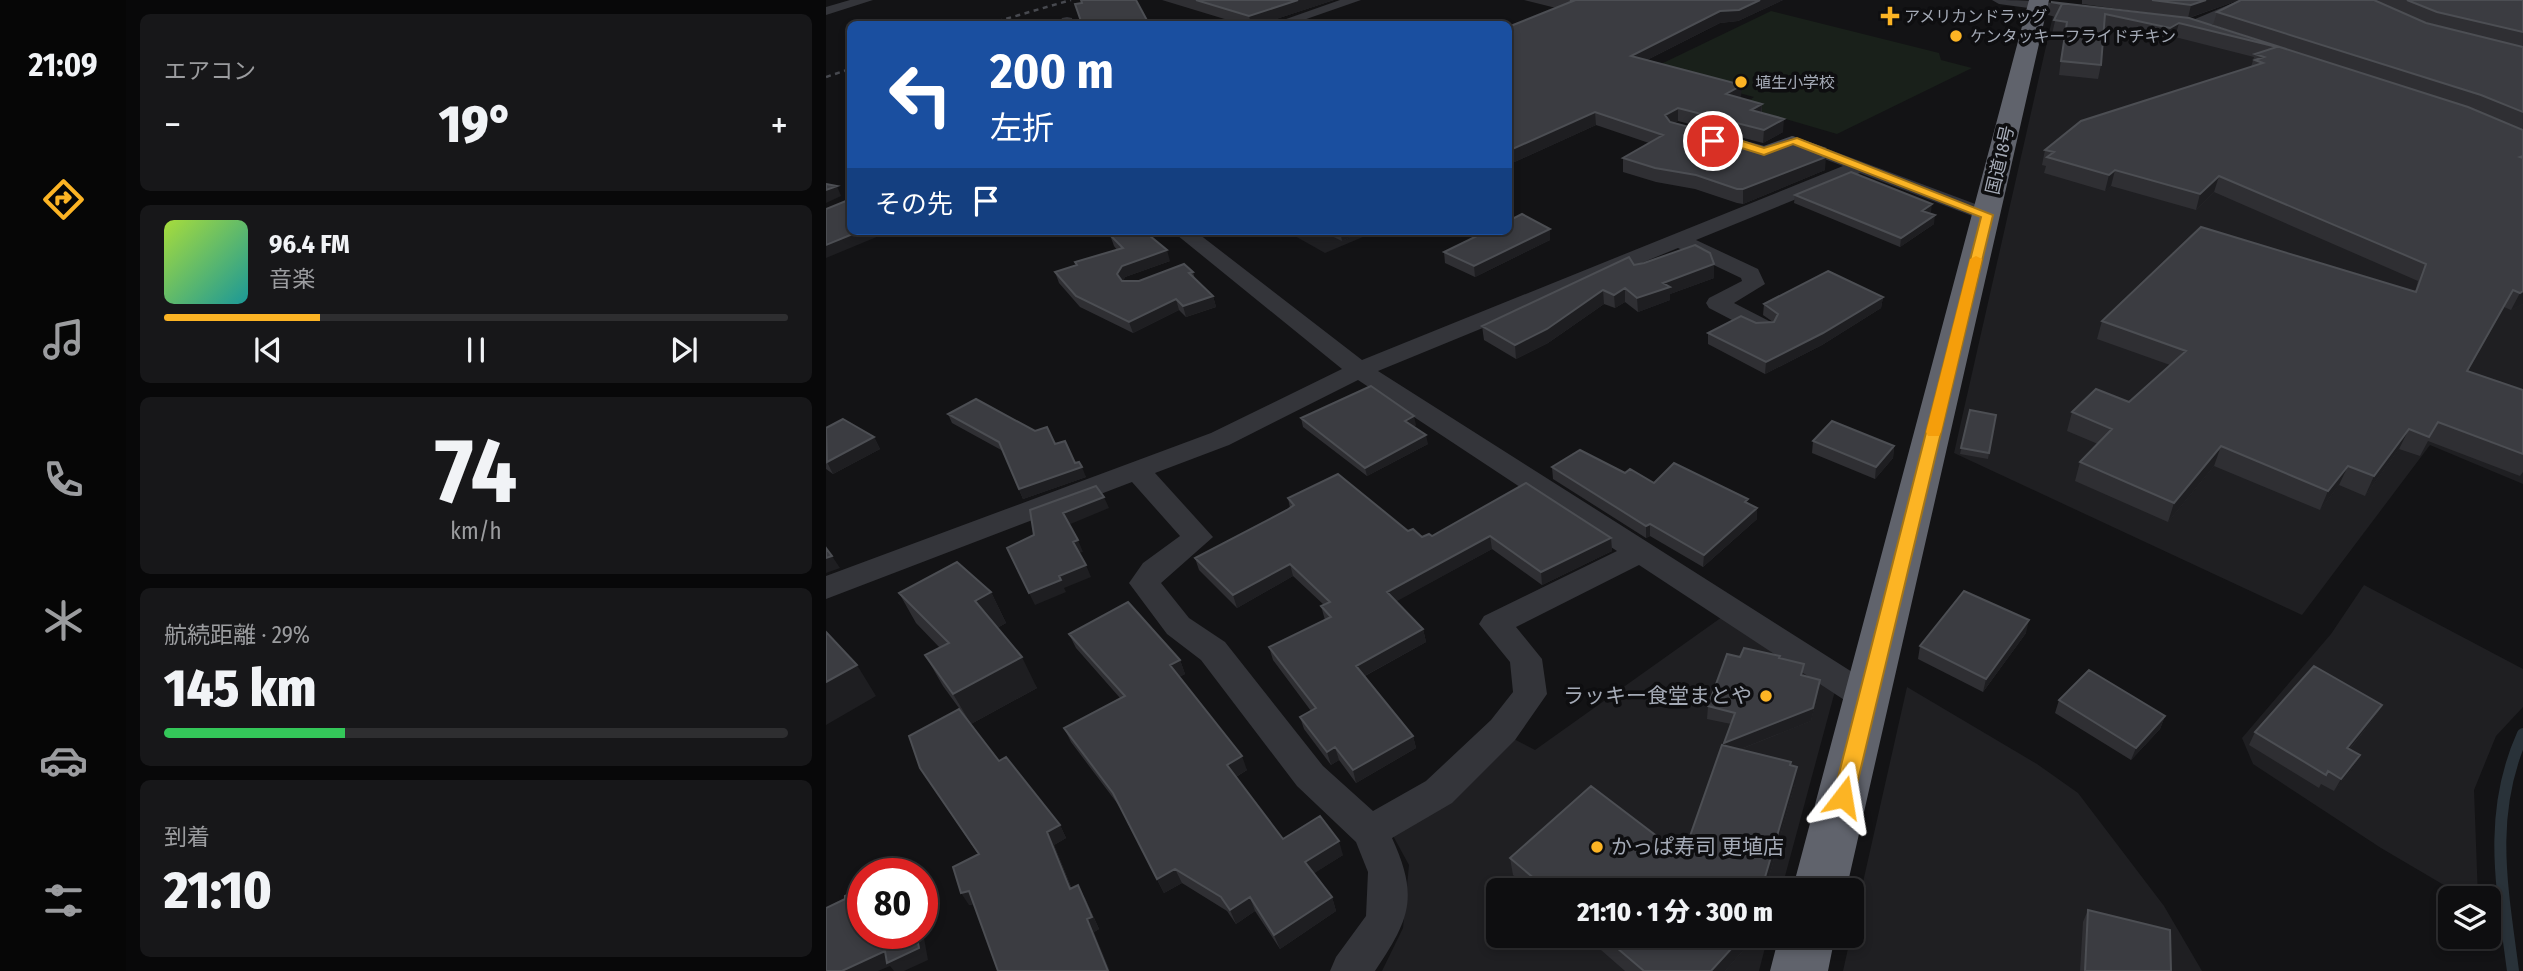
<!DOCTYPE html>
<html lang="ja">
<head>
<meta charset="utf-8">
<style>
  body { margin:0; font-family:"Fira Sans Condensed","Noto Sans JP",sans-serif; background:#171719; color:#f1f3f6; height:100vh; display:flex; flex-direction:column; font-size:26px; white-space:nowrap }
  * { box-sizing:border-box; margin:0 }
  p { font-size:23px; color:#9b9c9f }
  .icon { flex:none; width:38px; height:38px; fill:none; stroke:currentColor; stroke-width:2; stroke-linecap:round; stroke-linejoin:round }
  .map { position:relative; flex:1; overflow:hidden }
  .panel { display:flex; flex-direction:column; gap:14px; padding:14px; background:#080809; width:700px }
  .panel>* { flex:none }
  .top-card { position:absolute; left:21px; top:21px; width:665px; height:214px; border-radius:10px; box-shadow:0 4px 10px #0003,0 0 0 2px #2e2e30; background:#1a4fa0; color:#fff; overflow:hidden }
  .fabs { position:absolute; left:1612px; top:886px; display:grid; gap:14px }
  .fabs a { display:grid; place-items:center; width:63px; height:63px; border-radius:10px; background:#0e0e10; box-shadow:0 4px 10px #0003,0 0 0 2px #2e2e30; font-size:35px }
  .speed { position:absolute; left:21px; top:858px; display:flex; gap:14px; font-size:35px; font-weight:700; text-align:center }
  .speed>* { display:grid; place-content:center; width:91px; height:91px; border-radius:50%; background:#0e0e10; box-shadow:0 4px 10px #0003,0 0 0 2px #2e2e30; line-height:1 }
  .speed .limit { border:10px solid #d22; background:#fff; color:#111 }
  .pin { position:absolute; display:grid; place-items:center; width:60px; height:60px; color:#fff; margin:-30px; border:4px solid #fff; border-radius:50%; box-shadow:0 2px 7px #0007 }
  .me { position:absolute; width:77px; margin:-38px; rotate:14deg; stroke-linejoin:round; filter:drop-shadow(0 0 5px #0008) }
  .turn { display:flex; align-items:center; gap:24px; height:147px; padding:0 28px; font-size:32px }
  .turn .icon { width:91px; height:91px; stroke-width:2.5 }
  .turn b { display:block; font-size:49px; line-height:60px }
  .then { display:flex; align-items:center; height:66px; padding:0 28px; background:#0003; gap:14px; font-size:26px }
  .big { font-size:52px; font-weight:800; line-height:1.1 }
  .panel .widget { flex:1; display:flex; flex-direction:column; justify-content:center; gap:10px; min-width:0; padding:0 24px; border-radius:10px; background:#171719 }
  .panel .dial { align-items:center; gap:0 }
  .dial b { font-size:91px; line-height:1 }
  .song { display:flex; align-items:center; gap:21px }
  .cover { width:84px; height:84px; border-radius:10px; background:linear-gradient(135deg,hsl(80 70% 55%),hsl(180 70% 35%)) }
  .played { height:7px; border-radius:4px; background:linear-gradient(90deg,#fcb424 25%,#2e2e30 25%) }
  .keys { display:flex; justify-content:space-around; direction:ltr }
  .heat { display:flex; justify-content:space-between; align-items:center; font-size:38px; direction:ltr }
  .charge { height:10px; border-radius:5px; background:linear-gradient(90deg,#34c759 29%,#2e2e30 0) }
  .trip { position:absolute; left:660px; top:878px; width:378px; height:70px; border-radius:10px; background:#0e0e10; box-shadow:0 4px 10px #0003,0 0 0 2px #2e2e30; font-weight:800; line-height:70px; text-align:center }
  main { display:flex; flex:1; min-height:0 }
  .tabs { display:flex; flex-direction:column; width:126px; justify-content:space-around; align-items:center; background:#060606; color:#9b9c9f }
  .tabs .icon { width:49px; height:49px }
  .tabs .active { color:#fcb424 }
  .tabs b { font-size:32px; color:#f1f3f6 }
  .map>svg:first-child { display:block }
  .built { fill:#1f1f22 }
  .green { fill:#19201a }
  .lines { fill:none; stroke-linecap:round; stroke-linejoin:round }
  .stream { stroke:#293239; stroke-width:12 }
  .street { fill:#34353a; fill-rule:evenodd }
  .highway { fill:#60636c; fill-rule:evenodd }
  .rail { stroke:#47494f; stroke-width:2.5; stroke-dasharray:5 4.5; stroke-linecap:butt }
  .wall { fill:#2f2f33 }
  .shaded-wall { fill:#1e1e21 }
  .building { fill:#3b3c41; stroke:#4c4e53; stroke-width:2 }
  .route { fill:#fcb424; stroke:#a47517; stroke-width:2 }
  .slow { fill:#f59e0b }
  .poi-dot { fill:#fcb424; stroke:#0e0e10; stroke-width:2.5 }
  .labels { text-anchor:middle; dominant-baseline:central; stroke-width:7; stroke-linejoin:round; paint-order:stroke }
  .far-poi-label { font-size:16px; fill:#a4aab6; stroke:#0e0e10; text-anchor:start }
  .street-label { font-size:18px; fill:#a4aab6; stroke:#0e0e10 }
  .near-poi-label { font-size:21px; fill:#a4aab6; stroke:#0e0e10; text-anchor:end }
</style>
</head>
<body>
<main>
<nav class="tabs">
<b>21:09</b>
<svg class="icon active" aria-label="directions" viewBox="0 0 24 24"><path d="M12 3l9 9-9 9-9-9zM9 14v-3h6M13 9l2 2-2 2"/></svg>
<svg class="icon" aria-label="music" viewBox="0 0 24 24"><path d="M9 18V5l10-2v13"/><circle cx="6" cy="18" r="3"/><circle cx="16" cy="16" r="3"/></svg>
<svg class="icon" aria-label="phone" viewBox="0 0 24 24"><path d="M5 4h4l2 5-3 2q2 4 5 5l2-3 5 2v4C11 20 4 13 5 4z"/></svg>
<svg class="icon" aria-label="climate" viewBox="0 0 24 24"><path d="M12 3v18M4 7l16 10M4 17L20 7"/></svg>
<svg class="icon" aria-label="car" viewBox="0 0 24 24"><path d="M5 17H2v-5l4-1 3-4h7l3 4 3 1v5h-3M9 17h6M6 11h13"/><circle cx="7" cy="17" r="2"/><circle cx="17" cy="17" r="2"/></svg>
<svg class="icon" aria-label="filters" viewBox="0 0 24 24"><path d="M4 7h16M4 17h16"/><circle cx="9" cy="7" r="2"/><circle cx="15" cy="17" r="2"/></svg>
</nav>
<section class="panel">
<div class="widget"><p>エアコン</p>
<div class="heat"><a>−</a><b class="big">19°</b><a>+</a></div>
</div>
<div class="widget">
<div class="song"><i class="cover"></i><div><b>96.4 FM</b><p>音楽</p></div></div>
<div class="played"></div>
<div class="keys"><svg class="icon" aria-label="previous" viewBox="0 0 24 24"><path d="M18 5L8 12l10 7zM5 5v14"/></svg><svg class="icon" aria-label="pause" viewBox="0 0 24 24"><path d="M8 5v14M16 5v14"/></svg><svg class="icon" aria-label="next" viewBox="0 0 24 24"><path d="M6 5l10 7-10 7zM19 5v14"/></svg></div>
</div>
<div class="widget dial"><b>74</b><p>km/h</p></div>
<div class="widget"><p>航続距離 · 29%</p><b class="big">145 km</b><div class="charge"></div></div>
<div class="widget"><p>到着</p><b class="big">21:10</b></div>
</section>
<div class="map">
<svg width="1697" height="971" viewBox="0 0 1697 971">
  <rect width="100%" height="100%" fill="#131315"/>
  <path class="built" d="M1228,11L1361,29L1697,144V484L1604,445L1476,615L1128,453Z
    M460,231H551L499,253Z
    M1538,585L1697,669V707L1670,736L1648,790L1652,898H1640L1555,848L1427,764L1416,738L1505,634Z
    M896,617L1009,691L955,891H672V936H942L933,971H556L577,928L583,865L566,834L682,736L709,750Z
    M1081,687L1211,764L1252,793L1338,906L1376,971H1017Z"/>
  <path class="green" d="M945,11L1113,53L1115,60L1146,68L1011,134L915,106L928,97L839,73L835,64Z"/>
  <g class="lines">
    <path class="stream" d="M1687,971C1676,887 1661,814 1697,734"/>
    <path class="street" d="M24,0H47L0,15V7Z
      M514,0H535L466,24H446Z
      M1166,0C1186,0 1232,0 1246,9L1239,13L1173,4Z
      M1414,0H1432L1388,24L1362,29L1355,25Z
      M241,17L246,18L247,24H233L236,18Z
      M967,136L1168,211L1171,215L1161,221L1154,219L1034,173L870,240L932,269L939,284L908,303L945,322L949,327L945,332H929L883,308L880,303L883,298L916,281L915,278L852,248L552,371L1053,689L1058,698L1053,707L1041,711L1029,707L813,565L690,627L716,659L721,694L689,740L626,803L566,838C593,897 584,919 549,971H504L510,957L540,916L542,872L530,842L471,786L375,660L341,634L303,583L317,563L354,536L306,482L0,599V576L385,433L516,369L346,231H369L536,360L1017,166L967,147H955L952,143ZM532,380L791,551L658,616L653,624L684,662L687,692L665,720L600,781L547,811L497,766L399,642L363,618L335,583L387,537L329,473L403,445Z"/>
    <path class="highway" d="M1203,0H1223L1020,891H966Z
      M953,936H1009L1002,971H944Z"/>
    <path class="rail" d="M162,24L245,0
      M0,77L24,69"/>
  </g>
  <path class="wall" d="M336,0H508L435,24H415Z
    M698,0H957L912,21L894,23L821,60L915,98L936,104V113L957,132L937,143L852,121L848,123L938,147L998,148L997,155L999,170L917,204L911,203L869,189L830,182L797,172V158L823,143L770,125L682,165V27L730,8Z
    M1256,0H1413L1363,18L1676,121L1649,110L1387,25L1391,12L1415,0H1697V304L1685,310L1678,307L1642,371L1697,390V472L1694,476L1602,441L1594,456L1573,449L1539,496L1513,485L1494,510L1388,466L1342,522L1249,481L1254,462L1272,444L1241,431L1246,412L1303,402L1344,365L1271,339L1276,321L1589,292L1592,281L1388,192L1370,210L1285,186L1279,191L1218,173L1220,166L1216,165L1219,150L1425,67L1428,57L1349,37L1340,42L1278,28L1275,65L1272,79L1233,75L1238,35L1226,34L1230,17L1222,15L1225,2L1338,15L1256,4Z
    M969,195L1105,212L1102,213L1108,224L1074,247L968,203Z
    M724,229V240L649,277L619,263L618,252Z
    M495,231H537L516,241Z
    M284,235L344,261L299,277L297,281H313L367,272L369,279L387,296L390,307L360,317L353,310L307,333L254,307L233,283L229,272L250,265L249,262L291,250L288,246Z
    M808,265L888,278L844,294V300L812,312L799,302L789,308L778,304L722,343L690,359L658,340L656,326Z
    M1057,297L1055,308L996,345L939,374L882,344V333L930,323L947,322L937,315L938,304Z
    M1144,410L1170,415L1162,459L1134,454Z
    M122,414L229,444L260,477L197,499L177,451L126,423Z
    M475,418L590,425L587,427L602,444L541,476L477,427Z
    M0,428L48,437L54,449L7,474L0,469Z
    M987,441L1068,446L1067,458L1049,479L986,453Z
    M726,467L828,483L922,503L931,508V519L877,567L824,536L820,538L727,479Z
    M462,498L582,531L596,537L606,536L785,538L786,551L716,585L666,549L570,601L597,629L600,642L539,676L587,736L590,748L530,783L513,760L505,765L478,729L474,717L485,711L447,660L443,647L499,620L495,606L498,605L467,576L411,608L373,570L369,558L461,510L464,508Z
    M165,592L180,623L171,628L211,688L145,724L173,761L234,825L240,838L228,845L246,889L259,898L273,929L268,932L148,904L143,905L152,854L94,768L138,715L117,686L99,655L114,648L90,623L73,593Z
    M1200,633L1157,692L1092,659L1094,646Z
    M243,634L354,660L359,674L353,677L421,770L410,777L457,839L517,855L488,873L506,897L510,911L454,949L429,911L410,924L401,911L356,883L338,893L294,807L245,742L238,728L294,698L250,648Z
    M914,657L954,659L977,676L992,692L985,721L915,749L965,765L969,784L939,891H705L687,875L684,858L857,856L905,724L881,719L882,706Z
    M1233,700L1339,716L1334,729L1305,760L1229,713Z
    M1556,705L1549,717L1524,749L1534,755L1527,768L1508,791L1495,784L1493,788L1423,745L1429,732Z
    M1262,910L1345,971H1254L1257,922Z
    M759,936H930L899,971H799Z"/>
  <path class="shaded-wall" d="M472,0H508L435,24H425L423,16Z
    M934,0H957L912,21L894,23L805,68V56L894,11Z
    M1380,0H1413L1362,18L1365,5Z
    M1353,23L1349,37L1340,42L1344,28Z
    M916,85L915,98L900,94Z
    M936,104L935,117L925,110Z
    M852,108V121L839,128V115Z
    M769,112L770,125L682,165V151Z
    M958,119L957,132L937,143L938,130Z
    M998,148L997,158L1000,157L999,170L917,204V189Z
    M1289,170L1285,186L1279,191L1283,175Z
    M1393,176L1388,192L1370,210L1374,194Z
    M11,186L15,196L0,203V190Z
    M1106,204L1105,212L1094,220L1096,211Z
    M1109,215L1108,224L1074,247L1075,238Z
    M724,229V240L649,277L648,266Z
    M34,231H65L0,258V245Z
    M514,231H537L516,241Z
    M341,250L344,261L299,277L295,285L291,274L296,266Z
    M888,264V278L844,294V300L812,312L811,298L837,283Z
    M799,288V302L789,308L788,295Z
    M777,290L778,304L722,343L690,359L689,345Z
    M1687,290L1678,307L1632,389L1641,371Z
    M1697,291V304L1685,310L1694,293Z
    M387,296L390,307L360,317L357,306Z
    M1057,297L1055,308L996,345L939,374L940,362Z
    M350,299L353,310L307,333L303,322Z
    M588,416L590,425L580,430L579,421Z
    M1583,429L1573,449L1539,496L1548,476Z
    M600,435L602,444L541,476L539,468Z
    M48,437L54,449L7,474L1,462Z
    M1068,446L1067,458L1049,479L1050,467Z
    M1395,446L1388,466L1342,522L1348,503Z
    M1522,466L1513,485L1494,510L1502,491Z
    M256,467L260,477L197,499L193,489Z
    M278,497L283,508L242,525L237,513Z
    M931,508V519L877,567L878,555Z
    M824,524V536L820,538V526Z
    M664,536L666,549L564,605L561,592Z
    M785,538L786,551L716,585L715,572Z
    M252,540L257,552L252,553L247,542Z
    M6,556L14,568L0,573V558Z
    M464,564L467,576L411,608L407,595Z
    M260,565L265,577L238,588L240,592L209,605L203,593L233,576Z
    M165,592L180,623L164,632L149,601Z
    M1203,620L1200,633L1157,692L1160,679Z
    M597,629L600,642L533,679L530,666Z
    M196,657L211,688L145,724L127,694Z
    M354,660L359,674L349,679L344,665Z
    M31,665L50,696L0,725V682Z
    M994,680L992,692L985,721L897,756L898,743Z
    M1556,705L1549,717L1514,761L1521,748Z
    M1339,716L1334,729L1305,760L1310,748Z
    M587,736L590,748L530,783L527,770Z
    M509,747L513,760L505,765L501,752Z
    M1534,755L1527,768L1508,791L1515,779Z
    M416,756L421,770L406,779L401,765Z
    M971,767L969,784L939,891H935Z
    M234,825L240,838L228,845L251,902L244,889L221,832Z
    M513,841L517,855L484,876L479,862Z
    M349,869L356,883L338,893L331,879Z
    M252,885L259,898L273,929L268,932L284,971H282L261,919Z
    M143,891L151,903L143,905L135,893Z
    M424,897L429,911L410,924L404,910Z
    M506,897L510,911L454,949L448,935Z
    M96,927L102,960L78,971H68L64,966L52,971H16L90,933H96Z
    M917,936H930L899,971H885Z"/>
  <path class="building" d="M255,0H310L323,24H256L249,4L256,3Z
    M370,0H472L423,16Z
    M744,0H934L913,10L894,11L805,56L916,85L900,94L936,104L925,110L958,119L938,130L852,108L839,115L844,122L938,147L966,137L998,148L989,152L1000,157L917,189H911L870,175L829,168L797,158L837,135L769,112L682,151V27L747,1Z
    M1326,0H1380L1365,5Z
    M1415,0H1548L1600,23L1697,47V112L1655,95L1391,12Z
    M1581,0H1697V32L1611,12Z
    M1225,2L1363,18L1642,107L1697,130V156L1694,157L1697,158V291L1694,293L1687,290L1641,371L1697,390V454L1612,422L1603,437L1583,429L1548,476L1522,466L1502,491L1395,446L1348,503L1254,462L1286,429L1246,412L1270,389L1303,402L1360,351L1276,321L1375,227L1590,292L1600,264L1393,176L1374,194L1289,170L1283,175L1221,157L1228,152L1219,150L1255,121L1437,63L1429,60L1438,57L1429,54L1451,47L1353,23L1344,28L1279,14L1275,65L1235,61L1241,22L1228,20L1236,4Z
    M1025,172L1106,204L1096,211L1109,215L1075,238L969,195Z
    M0,184L11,186L0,190Z
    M22,190L24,191V231H34L0,245V209L20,201Z
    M696,214L724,229L648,266L618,252L661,231H682V221Z
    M299,231H318L341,250L296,266L291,274L296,281H313L358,264L367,272L363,273L387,296L357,306L350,299L303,322L250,296L229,272L251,265L249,262L297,248L284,235Z
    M869,245L884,253L888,264L837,283L844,287L811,298L799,288L788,295L777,290L721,329L689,345L656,326L803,257L808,265L818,263Z
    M1002,271L1057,297L997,333L940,362L882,333L915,316L930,323L948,322L952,314L938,304Z
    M545,386L588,416L579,421L600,435L539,468L475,418Z
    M150,399L209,431L221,427L229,444L239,441L249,463L253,462L256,467L193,489L173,442L122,414Z
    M1144,410L1170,415L1163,453L1135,448Z
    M17,419L48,437L1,462L0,428Z
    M1006,421L1068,446L1050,467L987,441Z
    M754,450L799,473L804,469L828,483L848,463L922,499L919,502L931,508L878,555L824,524L820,526L726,467Z
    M512,474L582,531L587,529L596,537L603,534L606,536L700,483L785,538L715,572L664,536L561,592L597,629L530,666L587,736L527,770L509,747L501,752L474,717L490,708L443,647L505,617L495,606L504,602L464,564L407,595L369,558L461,510L468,505L462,498Z
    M270,486L278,497L237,513L252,540L247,542L260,565L233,576L235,580L203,593L181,548L208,535L204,510Z
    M0,548L6,556L0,558Z
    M131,562L165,592L149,601L196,657L127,694L99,655L123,643L73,593Z
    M1138,591L1203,620L1160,679L1094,646Z
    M302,602L354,660L344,665L416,756L401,765L457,839L494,816L513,841L479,862L506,897L448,935L424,897L404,910L395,897L349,869L331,879L287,793L238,728L299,696L243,634Z
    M0,632L31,665L0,682Z
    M918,648L954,656L953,658L978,664L975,675L994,680L987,708L898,743L909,713L882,706L901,654L914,657Z
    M1488,666L1556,705L1521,748L1534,755L1515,779L1502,771L1500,775L1429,732Z
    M1263,670L1339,716L1310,748L1233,700Z
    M133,709L173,761L180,757L234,825L221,832L244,889L252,885L266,917L261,919L282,971H172L143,891L135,893L127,867L153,854L94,768L83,736Z
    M896,745L965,762L964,765L971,767L935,891H723L684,858L765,786L857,856Z
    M37,889V933H90L93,948L61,963L59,951L16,971H0V908L19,899V896Z
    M1262,910L1344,930L1345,971H1259Z
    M777,936H917L885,971H818Z"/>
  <path class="route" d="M887,138H907L938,148L971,138L1167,215L1028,797L1025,803L1017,806L1010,803L1007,797L1155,217L967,144L938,155L906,145L884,143L882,141Z"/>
  <path class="slow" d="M1150,256L1156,259L1115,432L1113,436H1102L1100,432L1144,259Z"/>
  <g class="poi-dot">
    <path d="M1060.5 5.5h7v7h7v7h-7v7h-7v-7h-7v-7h7z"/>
    <circle cx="1130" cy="36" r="7"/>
    <circle cx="915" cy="82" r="7"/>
    <circle cx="940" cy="696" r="7"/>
    <circle cx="771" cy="847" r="7"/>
  </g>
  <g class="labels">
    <g class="far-poi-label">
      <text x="1078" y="16">アメリカンドラッグ</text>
      <text x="1144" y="36">ケンタッキーフライドチキン</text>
      <text x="929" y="82">埴生小学校</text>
    </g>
    <g class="street-label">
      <text transform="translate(1174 160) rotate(-77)">国道18号</text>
    </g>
    <g class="near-poi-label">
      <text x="926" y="696">ラッキー食堂まとや</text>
      <text x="785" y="847" text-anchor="start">かっぱ寿司 更埴店</text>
    </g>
  </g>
</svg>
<div class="fabs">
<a><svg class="icon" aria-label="layers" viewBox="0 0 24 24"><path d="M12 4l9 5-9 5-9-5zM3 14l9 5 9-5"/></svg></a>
</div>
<div class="speed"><div class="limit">80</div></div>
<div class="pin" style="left:887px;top:141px;background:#d93025"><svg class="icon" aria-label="arrive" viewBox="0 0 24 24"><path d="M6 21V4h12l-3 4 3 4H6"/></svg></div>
<svg class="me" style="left:1017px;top:797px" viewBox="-20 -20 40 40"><path d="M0-17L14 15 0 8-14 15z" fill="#fcb424" stroke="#fff" stroke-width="4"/></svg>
<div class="trip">21:10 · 1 分 · 300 m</div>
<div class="top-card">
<div class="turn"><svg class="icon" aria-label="left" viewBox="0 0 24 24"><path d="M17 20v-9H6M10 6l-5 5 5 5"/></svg><div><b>200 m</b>左折</div></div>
<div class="then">その先<svg class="icon" aria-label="arrive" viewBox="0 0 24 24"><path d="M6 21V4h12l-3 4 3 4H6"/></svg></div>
</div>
</div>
</main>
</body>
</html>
